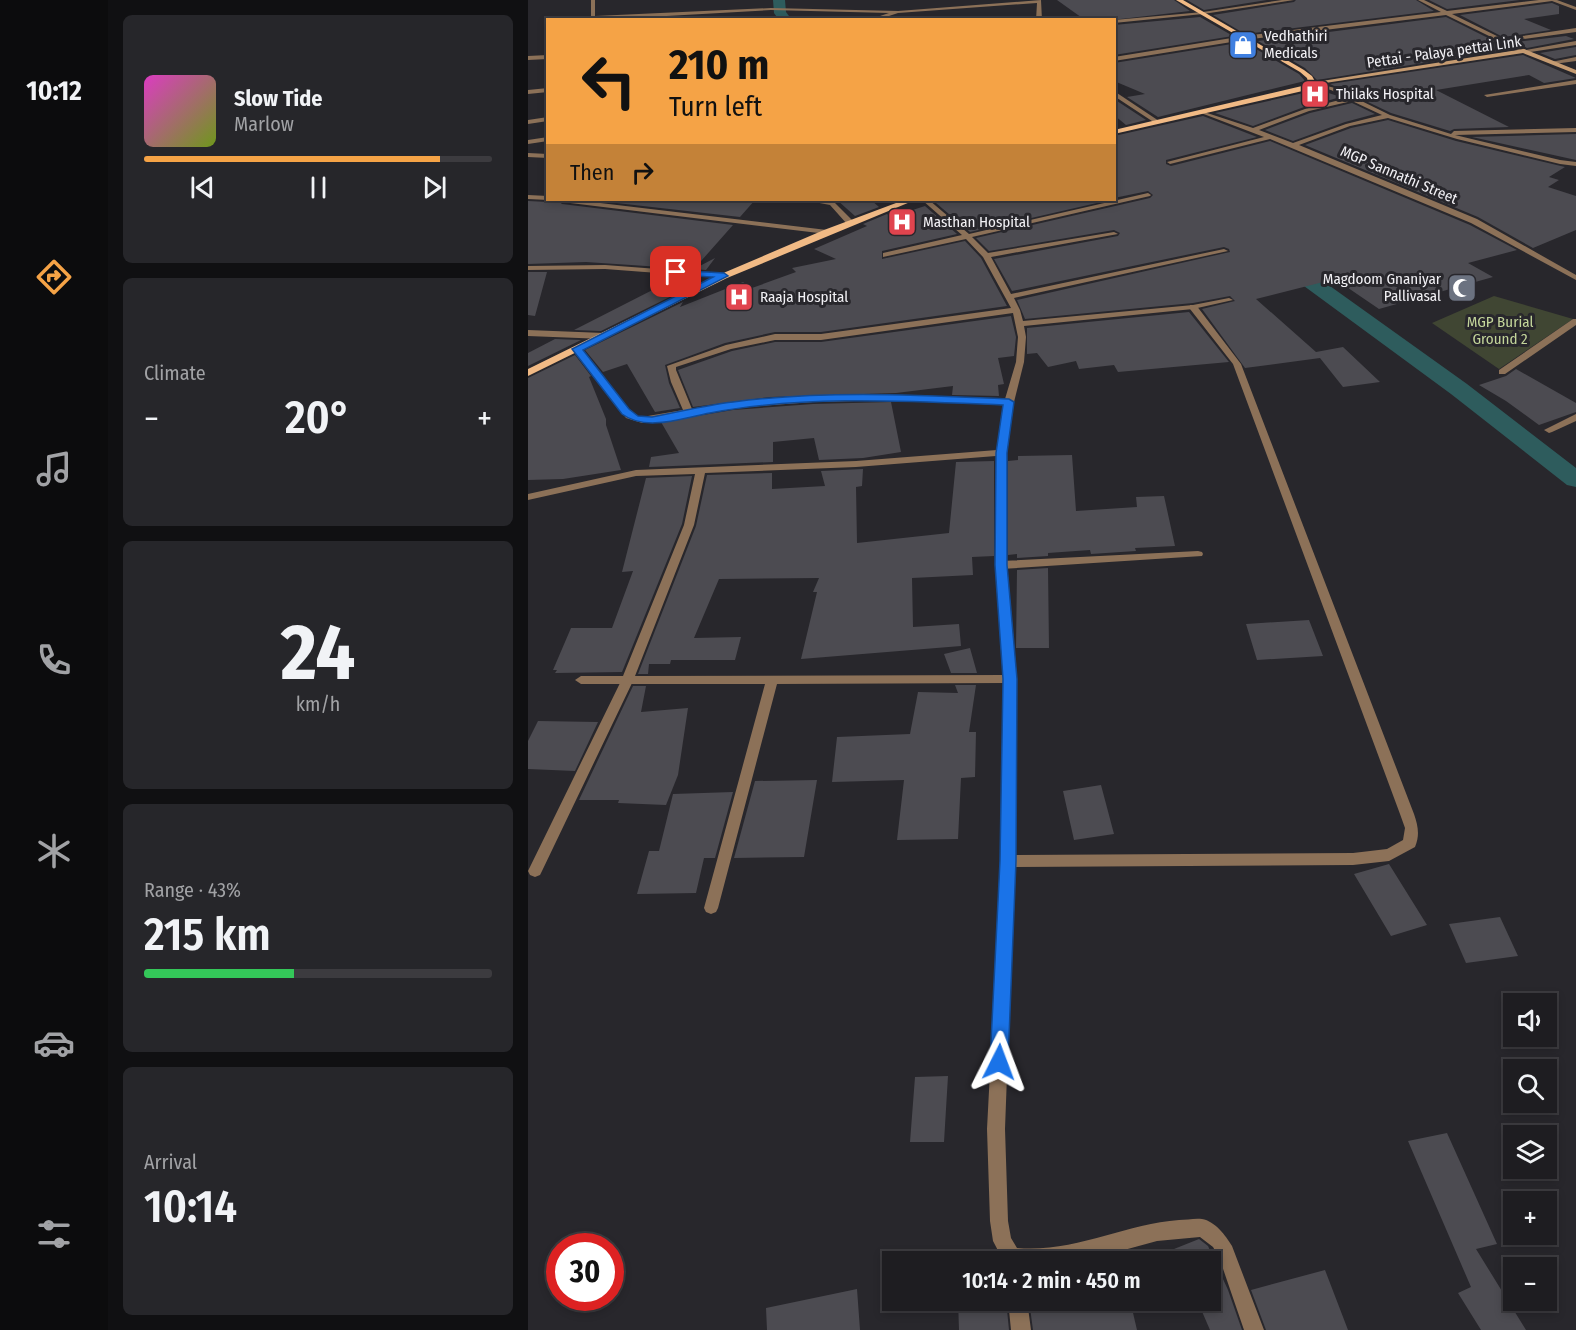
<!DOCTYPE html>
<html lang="en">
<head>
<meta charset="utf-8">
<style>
  body { margin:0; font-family:"Fira Sans Condensed",sans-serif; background:#26262a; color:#f1f3f6; height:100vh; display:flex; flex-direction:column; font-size:22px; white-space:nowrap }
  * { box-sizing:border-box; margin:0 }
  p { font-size:20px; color:#a1a2a5 }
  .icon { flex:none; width:33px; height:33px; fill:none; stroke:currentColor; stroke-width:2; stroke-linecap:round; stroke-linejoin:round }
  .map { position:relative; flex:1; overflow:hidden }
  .details { display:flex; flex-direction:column; gap:15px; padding:15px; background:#101012; width:420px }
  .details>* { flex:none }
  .hud { position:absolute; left:18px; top:18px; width:570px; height:183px; border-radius:0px; box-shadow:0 3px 9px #0003,0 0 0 2px #3c3b3f; background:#f5a346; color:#111; overflow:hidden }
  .tools { position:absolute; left:975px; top:993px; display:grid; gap:12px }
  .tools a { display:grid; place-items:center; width:54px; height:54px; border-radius:0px; background:#1e1d21; box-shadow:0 3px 9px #0003,0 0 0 2px #3c3b3f; font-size:30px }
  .speed { position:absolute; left:18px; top:1233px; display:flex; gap:12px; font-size:30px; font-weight:700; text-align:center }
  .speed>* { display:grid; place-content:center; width:78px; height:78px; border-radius:50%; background:#1e1d21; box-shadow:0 3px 9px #0003,0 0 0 2px #3c3b3f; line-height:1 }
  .speed .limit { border:9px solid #d22; background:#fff; color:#111 }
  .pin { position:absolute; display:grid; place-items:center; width:51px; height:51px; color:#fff; margin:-26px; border-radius:12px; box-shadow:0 3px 9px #0006 }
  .me { position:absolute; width:66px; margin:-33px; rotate:3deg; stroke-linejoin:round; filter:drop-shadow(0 0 4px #0008) }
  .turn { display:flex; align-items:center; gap:21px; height:126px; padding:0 24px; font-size:27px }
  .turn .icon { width:78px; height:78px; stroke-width:2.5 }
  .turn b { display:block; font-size:42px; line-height:51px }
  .then { display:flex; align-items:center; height:57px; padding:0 24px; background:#0003; gap:12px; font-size:22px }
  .big { font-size:45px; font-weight:600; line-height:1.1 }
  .details .widget { flex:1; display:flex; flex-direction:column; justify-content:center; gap:9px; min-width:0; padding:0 21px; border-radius:9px; background:#26262a }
  .details .dial { align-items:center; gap:0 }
  .dial b { font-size:78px; line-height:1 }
  .song { display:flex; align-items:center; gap:18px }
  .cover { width:72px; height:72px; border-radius:9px; background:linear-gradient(135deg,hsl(310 70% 55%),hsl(80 70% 35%)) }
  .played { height:6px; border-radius:3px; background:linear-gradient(90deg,#f5a346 85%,#3c3b3f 85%) }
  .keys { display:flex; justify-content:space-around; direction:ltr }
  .heat { display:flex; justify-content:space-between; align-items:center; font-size:33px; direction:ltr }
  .charge { height:9px; border-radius:4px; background:linear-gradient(90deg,#34c759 43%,#3c3b3f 0) }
  .trip { position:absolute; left:354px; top:1251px; width:339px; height:60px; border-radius:0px; background:#1e1d21; box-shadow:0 3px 9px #0003,0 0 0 2px #3c3b3f; font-weight:600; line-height:60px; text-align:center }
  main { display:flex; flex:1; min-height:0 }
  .tabs { display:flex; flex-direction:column; width:108px; justify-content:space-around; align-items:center; background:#0c0c0d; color:#a1a2a5 }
  .tabs .icon { width:42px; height:42px }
  .tabs .selected { color:#f5a346 }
  .tabs b { font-size:27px; color:#f1f3f6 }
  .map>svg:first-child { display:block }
  .green { fill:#404633 }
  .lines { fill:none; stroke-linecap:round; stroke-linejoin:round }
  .canal { fill:#2e5c5d; fill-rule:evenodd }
  .building { fill:#4c4b51 }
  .lane { fill:#8c7158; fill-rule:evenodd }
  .street { fill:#8c7158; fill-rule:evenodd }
  .secondary { fill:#c59b71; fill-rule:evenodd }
  .primary { fill:#f1ba85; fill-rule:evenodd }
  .route { fill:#1a73e8; stroke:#114b97; stroke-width:1.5 }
  .labels { text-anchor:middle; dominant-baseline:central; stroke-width:6; stroke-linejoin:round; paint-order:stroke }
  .far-poi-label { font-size:15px; fill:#f2f1f5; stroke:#28272c; text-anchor:start }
  .far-street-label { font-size:15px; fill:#f2f1f5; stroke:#28272c }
  .far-park-label { font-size:15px; fill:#c3d59a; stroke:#28272c }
</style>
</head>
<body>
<main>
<nav class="tabs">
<b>10:12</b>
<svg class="icon selected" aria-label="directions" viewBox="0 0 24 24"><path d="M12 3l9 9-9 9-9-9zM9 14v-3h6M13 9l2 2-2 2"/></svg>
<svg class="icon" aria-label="music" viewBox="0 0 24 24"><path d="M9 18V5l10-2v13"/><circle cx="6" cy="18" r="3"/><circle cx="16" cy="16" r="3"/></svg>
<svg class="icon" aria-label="phone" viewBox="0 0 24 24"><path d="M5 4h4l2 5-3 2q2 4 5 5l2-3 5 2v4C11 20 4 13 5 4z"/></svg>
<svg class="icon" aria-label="climate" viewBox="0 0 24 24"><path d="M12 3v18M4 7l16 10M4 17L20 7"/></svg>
<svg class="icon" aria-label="car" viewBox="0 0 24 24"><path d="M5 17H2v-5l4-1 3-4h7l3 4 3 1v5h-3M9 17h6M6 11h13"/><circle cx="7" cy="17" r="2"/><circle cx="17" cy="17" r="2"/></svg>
<svg class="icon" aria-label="filters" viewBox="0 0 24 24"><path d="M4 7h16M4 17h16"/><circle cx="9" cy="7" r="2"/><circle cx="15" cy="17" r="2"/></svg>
</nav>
<section class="details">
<div class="widget">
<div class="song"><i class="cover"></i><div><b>Slow Tide</b><p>Marlow</p></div></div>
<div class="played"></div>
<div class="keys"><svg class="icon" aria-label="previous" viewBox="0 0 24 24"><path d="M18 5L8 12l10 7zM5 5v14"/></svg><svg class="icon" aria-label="pause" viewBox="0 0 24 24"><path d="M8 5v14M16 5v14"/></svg><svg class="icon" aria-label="next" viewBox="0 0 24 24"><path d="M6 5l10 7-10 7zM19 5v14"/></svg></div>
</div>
<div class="widget"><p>Climate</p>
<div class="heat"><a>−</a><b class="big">20°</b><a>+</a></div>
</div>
<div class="widget dial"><b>24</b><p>km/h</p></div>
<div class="widget"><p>Range · 43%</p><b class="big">215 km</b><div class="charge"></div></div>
<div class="widget"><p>Arrival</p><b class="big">10:14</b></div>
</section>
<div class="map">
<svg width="1048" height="1330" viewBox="0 0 1048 1330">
  <rect width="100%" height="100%" fill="#28272c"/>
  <path class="green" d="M966,296L1045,319L971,369L904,323Z"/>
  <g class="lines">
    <path class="canal" d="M245,0H257L258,12L264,20H251L246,13Z
      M753,254L760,256L939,384L1048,468V487L1039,485L923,394L746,264L743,260L746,256Z"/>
  </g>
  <path class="building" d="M529,0H646L662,11L584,20H557Z
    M659,0H739L676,10Z
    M768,0H888L906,11L717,34L685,15L766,2Z
    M901,0H992L919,9Z
    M1024,3L1031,6V14L996,19L1023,30L975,37L932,15Z
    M672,17L705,36L586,55V25Z
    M918,17L982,49L789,80L777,68L730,41Z
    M1038,36L1046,39L999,48L988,42Z
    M716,42L771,74L777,81L630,117L599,97L617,94L586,81V63Z
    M1048,47V55L1027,59L1012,53Z
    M995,55L1048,78L1016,83L1001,75L908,90L981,127L926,129L922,131L863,113L802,84Z
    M785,88L813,97L776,107L725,126L687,113L780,92Z
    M586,99L618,120L598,125L586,115Z
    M824,103L847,114L817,122L765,141L737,130L782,113Z
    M675,116L729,137L638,160V164L643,166L742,141L942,225L989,250L940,263L965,277L851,309L807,279L728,299L788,352L815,347L852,382L815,387L792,358L717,368L674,309L707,301L702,296L665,303L497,319L489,300L702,252L701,249L696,247L484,291L466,259L590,236L592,233L586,230L461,251L448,238L622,198L625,195L620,191L586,198V136Z
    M860,120L928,141L1037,167L1021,177L1031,180L1020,187L1048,196V230L1005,248L950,217L777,145L823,128Z
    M1048,134V160L944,137Z
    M22,200H29L34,204L205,225L166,269L187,258L178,270L58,262L0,264V201L20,202Z
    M62,200H227L212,217Z
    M309,200H343L351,207L327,216Z
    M428,200H582L442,232L408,203Z
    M397,206L429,234L354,251V259L437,241L453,258L479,306L293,332H247L197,343L137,365L141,383L152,408L127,412L99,364L75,372L57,350L155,302L152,307L215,282L224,288L268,272L264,268L308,259L286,249L339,226L335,224L359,214L363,217Z
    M0,272H19L7,316L0,315Z
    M150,277L172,278L168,284L73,331L46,330Z
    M661,312L701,362L590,372L586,365L551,369L548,361L520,367L509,353L499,354V328Z
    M483,316L488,337L486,356L470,358L476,384L470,385L471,396L424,395L425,386L368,393L242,397L165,407L150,370L204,351L247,342H293Z
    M27,339L53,340L0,366V353Z
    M47,355L63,376L61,377L78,419V425L93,470L35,479L0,480V378Z
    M988,369L1048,403V412L1011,425L978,401L951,385L978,376Z
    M363,402L373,452L335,458L291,460L286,438L245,442V462L121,467L123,457L151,453L133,422L205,410L285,404Z
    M544,455L548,511L609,507L608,497L636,496L647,546L607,548L608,551L563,554L562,550L520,553V556L489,558V554L480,555V461L490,460V456Z
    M466,461V556L444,557L445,575L384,578L385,627L431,624L433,646L273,659L289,592H285L291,578L191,579L166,638L213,637L207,660H143L142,664H121L120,674H110L168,526L179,475L244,473V489L297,486L293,471L335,469L334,486L328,487L329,543L421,533L428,462Z
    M164,476L154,524L94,672L27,673L29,670H25L43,628H84L105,571L94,572L118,478Z
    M520,568L521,648H488L489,570Z
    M781,620L795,656L729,660L718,624Z
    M442,648L449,673H423L416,654Z
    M427,685H448L441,732H448L447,777L433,778L430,839L369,840L376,780L304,782L309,737L382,734L390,692L430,693Z
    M105,686H118L113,712L160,708L150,775L138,805L90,803L91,800H51Z
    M10,721L70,722L47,771L0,769V741Z
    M289,780L276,857L206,858L227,781Z
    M573,785L586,834L546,840L535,791Z
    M205,792L187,858H176L168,893L109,894L121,851H131L145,794Z
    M861,864L899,925L863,936L826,874Z
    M972,917L990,956L938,963L921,924Z
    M420,1076L416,1142H382L387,1077Z
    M919,1133L969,1244L948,1249L998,1330H953L930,1293L943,1287L880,1141Z
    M671,1239L680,1246L700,1290L714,1330H682L669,1300H682V1262H652L646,1249Z
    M797,1270L820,1330H738L723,1290Z
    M329,1289L332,1330H239L238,1308Z
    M430,1300H478L481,1330H431Z
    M501,1300H602L609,1330H505Z"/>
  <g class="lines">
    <path class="lane" d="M1048,80V84L959,97L956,95Z
      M662,305H668L713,364L886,814C890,826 892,835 887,847L861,861L825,865L480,867L475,865L473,861L475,857L480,855L825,853L859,849L875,840L877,828L872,814L705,364L662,309Z
      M670,551L674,552L675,554L674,556L473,569L468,565L473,561Z
      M99,677L105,681L14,871L12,875L7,877L2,875L0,871L93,681Z"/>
    <path class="street" d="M63,0H67V16L243,8L370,11L513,0L514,20H508L509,3L370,13L349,20H340L361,13L243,10L68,20H30L63,17Z
      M754,0H766L675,14L586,23V20L675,12Z
      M890,0H896L919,11L1011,0H1029L1048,7V10L1024,1L924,14L975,39L1048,28V32L980,41L998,50L1048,41V45L996,53L918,15L716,40L586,61V57L716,36L913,12Z
      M20,55V59L0,60V56Z
      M1048,57V61L1026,64L1023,62Z
      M783,82L807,88L862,115L923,134L926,131L1048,128V132L927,135L1032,160L1048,162V166L1032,164L929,139L860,118L822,126L771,145L949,219L1048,275V280L943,223L742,139L642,164L639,162L736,137L673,113V111L725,128L777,109L819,98L803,90L781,85ZM824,101L854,115L818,124L765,143L731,130L781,111Z
      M20,88V92L0,94V90Z
      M586,91L631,121V123H627L586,96Z
      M20,117V121L0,124V120Z
      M20,137V141L0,144V140Z
      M0,153L20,154V158L0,157Z
      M620,193L623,195L622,196L444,237L460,253L586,232L590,234L463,257L483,294L696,249L700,251L486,298L492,310L495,321L665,305L701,298L705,300L665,309L496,326L498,337L496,362L486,402L478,453V565L488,679L487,861L477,1129L480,1221L483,1238L489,1248C546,1253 596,1224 651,1220C658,1220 667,1218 674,1219C687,1221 698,1236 704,1246L736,1330H716L691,1257L685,1247L672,1237L629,1241L552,1262H476L465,1241L462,1221L459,1129L473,861L476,683L249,684L190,908L188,912L183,914L178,912L176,908L237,684H53L47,680L53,676H95L156,525L167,474L108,476L0,500V494L108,470L328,461L469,450L476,405L369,400L285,402L205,408L114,423L98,418L45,349L52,347L104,414L114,417L155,410L143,382L139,366L198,345L247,334H293L483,308L455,257L438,239L355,257V253L434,235L394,200H401L441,234ZM485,313L490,337L488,362L477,399C372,394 268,392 164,409L148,370V367L203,349L247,340H293ZM468,456V565L476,675L107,676L166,525L177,473L328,467Z
      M0,195L20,196V200H22H20L0,199Z
      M31,200H47L299,230L303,232L299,234L34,202Z
      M276,200H304L326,222L319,224L302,205Z
      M77,265L196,274L200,276L196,278L77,269L0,270V266Z
      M1045,319H1048V325L977,374H971V370Z
      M0,330L76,333L80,336L76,339L0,336Z
      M1048,414V421L1024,432L1021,433L1016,430Z
      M480,1300H499L503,1330H483Z"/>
    <path class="secondary" d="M996,49L1048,70V74L995,53L784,85L781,83Z"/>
    <path class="primary" d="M648,0H655L776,70L784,76L788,83L779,90L586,134V130L774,86L780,82L779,78L772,72Z
      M376,200H387L199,278L0,376V369L193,274L296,230Z"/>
  </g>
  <path class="route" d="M145,270L196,273L200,276L55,350L101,409L110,416L124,417C151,412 178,405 205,402C296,390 389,395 481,399L486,402L479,453V565L489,679L488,861L480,1062L478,1068L471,1071L465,1068L462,1062L472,861L475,679L467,565L468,453L475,405C378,401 278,395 182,413C154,418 118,432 94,414L44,349L185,277L148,275L145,274Z"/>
  <defs>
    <g id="shop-square" transform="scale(1.5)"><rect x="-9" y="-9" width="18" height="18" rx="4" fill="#3f7fe0" stroke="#28272c"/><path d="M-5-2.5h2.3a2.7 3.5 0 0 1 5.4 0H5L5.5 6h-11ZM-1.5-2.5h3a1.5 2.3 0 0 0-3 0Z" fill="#fff"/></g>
    <g id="hospital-square" transform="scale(1.5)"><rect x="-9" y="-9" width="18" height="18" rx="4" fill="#e0444e" stroke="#28272c"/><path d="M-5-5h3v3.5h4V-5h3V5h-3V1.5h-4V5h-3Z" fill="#fff"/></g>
    <g id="mosque-square" transform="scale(1.5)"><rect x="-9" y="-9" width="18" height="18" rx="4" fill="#6b7280" stroke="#28272c"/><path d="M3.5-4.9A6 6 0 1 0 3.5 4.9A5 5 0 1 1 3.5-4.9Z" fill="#fff"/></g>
  </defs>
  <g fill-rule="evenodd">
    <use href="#shop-square" x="715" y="45"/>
    <use href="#hospital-square" x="787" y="94"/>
    <use href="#hospital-square" x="374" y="222"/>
    <use href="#mosque-square" x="934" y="288"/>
    <use href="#hospital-square" x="211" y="297"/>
  </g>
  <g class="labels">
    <g class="far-poi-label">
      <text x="736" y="36">Vedhathiri<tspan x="736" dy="17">Medicals</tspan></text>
      <text x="808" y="94">Thilaks Hospital</text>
      <text x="395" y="222">Masthan Hospital</text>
      <text x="913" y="279" text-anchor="end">Magdoom Gnaniyar<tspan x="913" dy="17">Pallivasal</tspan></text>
      <text x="232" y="297">Raaja Hospital</text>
    </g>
    <g class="far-street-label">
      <text transform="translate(916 52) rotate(-8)">Pettai - Palaya pettai Link</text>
      <text transform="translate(871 175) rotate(23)">MGP Sannathi Street</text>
    </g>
    <g class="far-park-label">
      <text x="972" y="322">MGP Burial<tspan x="972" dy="17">Ground 2</tspan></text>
    </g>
  </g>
</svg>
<div class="tools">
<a><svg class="icon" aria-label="sound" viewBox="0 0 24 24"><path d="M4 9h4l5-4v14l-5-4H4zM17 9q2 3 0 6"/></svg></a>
<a><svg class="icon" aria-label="search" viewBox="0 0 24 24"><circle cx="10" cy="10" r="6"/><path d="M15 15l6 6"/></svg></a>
<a><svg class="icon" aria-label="layers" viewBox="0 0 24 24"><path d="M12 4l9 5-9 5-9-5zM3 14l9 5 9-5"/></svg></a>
<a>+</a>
<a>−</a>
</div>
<div class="speed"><div class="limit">30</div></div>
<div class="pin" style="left:148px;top:272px;background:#d93025"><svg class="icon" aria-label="arrive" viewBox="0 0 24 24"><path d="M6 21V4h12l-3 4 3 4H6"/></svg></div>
<svg class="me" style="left:471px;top:1062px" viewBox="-20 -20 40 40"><path d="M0-17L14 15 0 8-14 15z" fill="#1a73e8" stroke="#fff" stroke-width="4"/></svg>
<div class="trip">10:14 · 2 min · 450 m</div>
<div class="hud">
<div class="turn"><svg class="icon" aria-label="left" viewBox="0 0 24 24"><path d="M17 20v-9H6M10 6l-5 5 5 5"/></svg><div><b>210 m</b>Turn left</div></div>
<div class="then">Then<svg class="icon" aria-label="right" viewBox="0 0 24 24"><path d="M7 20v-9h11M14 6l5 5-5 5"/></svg></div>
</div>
</div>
</main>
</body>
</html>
